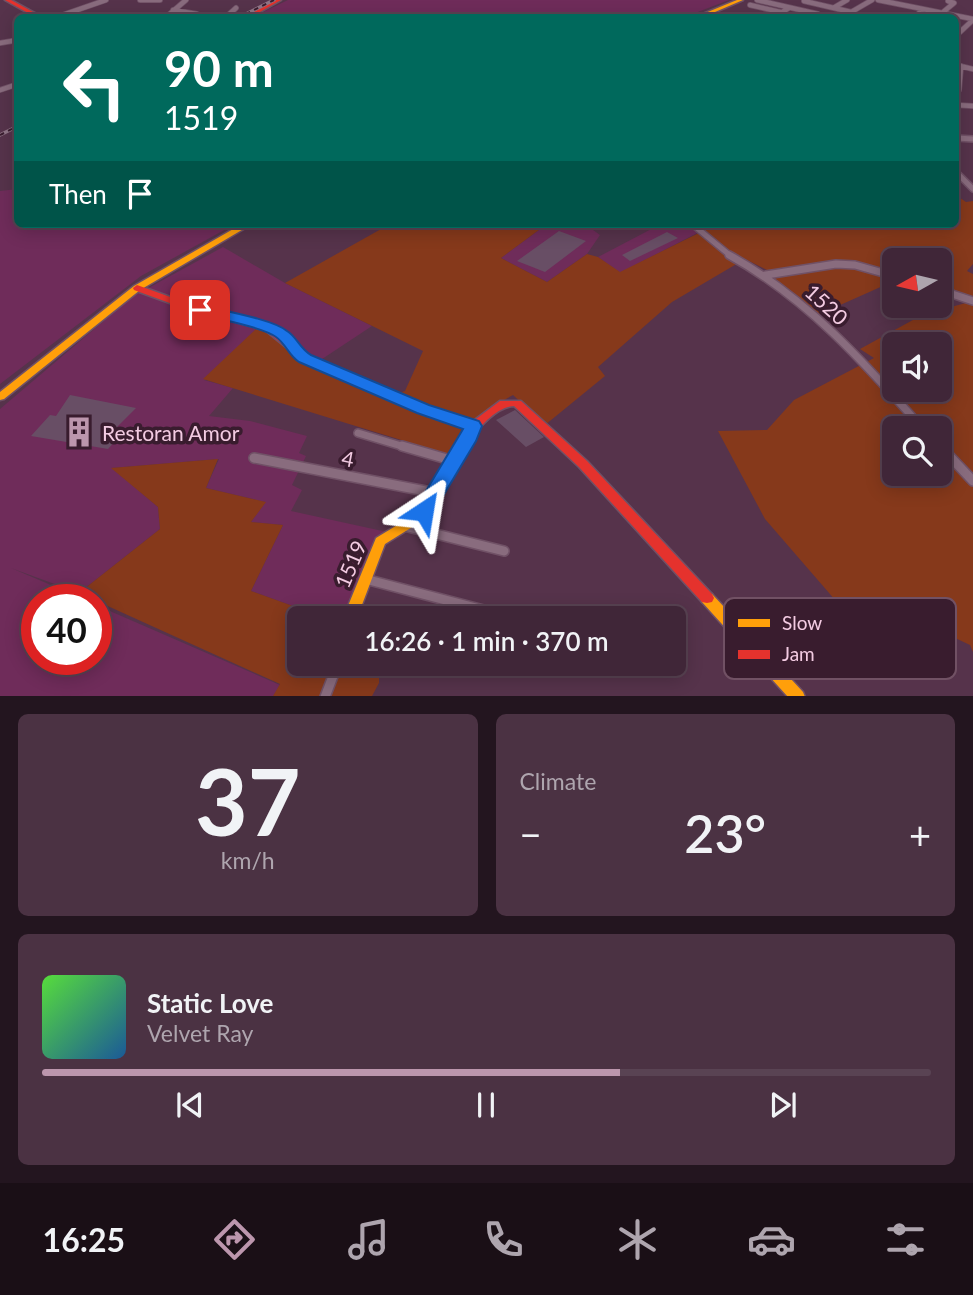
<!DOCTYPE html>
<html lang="en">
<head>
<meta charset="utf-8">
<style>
  body { margin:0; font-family:Lato,sans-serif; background:#4b3243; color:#f1f3f6; height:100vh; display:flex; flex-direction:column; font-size:26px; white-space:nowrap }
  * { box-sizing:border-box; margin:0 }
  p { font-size:23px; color:#aea5ae }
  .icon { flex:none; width:38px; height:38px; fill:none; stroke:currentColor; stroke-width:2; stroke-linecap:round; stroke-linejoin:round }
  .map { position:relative; height:696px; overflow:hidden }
  .details { display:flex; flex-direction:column; gap:18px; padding:18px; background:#23151f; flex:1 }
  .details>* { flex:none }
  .top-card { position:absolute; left:14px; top:14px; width:945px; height:214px; border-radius:10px; box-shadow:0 4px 18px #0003,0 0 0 2px #594353; background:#00695c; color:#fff; overflow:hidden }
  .needle { width:46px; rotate:262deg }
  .tools { position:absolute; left:882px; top:248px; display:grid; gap:14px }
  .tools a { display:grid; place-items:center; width:70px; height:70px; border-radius:10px; background:#402638; box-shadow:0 4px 18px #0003,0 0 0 2px #594353; font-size:35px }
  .speed { position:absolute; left:21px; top:584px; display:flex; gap:14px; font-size:35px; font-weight:700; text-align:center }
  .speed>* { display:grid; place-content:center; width:91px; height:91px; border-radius:50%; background:#402638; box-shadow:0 4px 18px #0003,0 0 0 2px #594353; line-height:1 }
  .speed .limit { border:10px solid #d22; background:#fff; color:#111 }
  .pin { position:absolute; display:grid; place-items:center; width:60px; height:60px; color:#fff; margin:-30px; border-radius:14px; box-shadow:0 4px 10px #0006 }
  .me { position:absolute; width:77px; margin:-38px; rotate:33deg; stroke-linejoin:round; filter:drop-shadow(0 0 5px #0008) }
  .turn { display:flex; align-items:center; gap:24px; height:147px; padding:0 35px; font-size:32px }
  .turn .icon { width:91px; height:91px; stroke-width:2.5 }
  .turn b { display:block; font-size:49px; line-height:60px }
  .then { display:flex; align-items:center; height:66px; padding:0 35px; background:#0003; gap:14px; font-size:26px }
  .big { font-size:52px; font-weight:600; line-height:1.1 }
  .details .card { flex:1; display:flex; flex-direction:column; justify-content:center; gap:10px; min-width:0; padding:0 24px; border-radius:10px; background:#4b3243 }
  .details .dial { align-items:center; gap:0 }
  .dial b { font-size:91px; line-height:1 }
  .song { display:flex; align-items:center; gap:21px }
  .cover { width:84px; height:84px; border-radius:10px; background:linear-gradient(135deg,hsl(110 70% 55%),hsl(210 70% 35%)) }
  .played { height:7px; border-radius:4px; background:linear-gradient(90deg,#bc96ad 65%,#594353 65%) }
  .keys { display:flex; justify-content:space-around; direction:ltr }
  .heat { display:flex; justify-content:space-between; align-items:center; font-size:38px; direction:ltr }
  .details .tiles { flex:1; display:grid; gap:18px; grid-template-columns:1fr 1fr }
  .card:last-child { grid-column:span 2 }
  .trip { position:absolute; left:287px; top:606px; width:399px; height:70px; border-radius:10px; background:#402638; box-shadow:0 4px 18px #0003,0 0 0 2px #594353; font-weight:600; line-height:70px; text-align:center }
  .menu { display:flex; height:112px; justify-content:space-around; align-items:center; background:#1a0f16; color:#aea5ae }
  .menu .icon { width:49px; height:49px }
  .menu .active { color:#bc96ad }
  .menu b { font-size:32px; color:#f1f3f6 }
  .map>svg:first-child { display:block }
  .built { fill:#6f2c5a }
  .green { fill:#86391b; fill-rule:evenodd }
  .building { fill:#684e65 }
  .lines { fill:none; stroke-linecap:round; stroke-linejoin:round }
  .street-far3-casing { stroke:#705166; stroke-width:6 }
  .street-far2-casing { stroke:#705166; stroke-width:8 }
  .street-far1-casing { stroke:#705166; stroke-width:10 }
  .street-casing { stroke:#705166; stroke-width:12 }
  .slow-casing { stroke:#705166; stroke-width:3 }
  .jam-casing { stroke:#705166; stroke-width:3 }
  .street-far3 { stroke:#896c7e; stroke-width:4.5 }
  .street-far2 { stroke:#896c7e; stroke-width:5 }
  .street-far1 { stroke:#896c7e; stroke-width:7 }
  .street { stroke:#896c7e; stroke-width:9 }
  .slow { fill:#ff9f0a; fill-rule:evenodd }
  .jam { fill:#e5322d; fill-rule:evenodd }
  .rail-casing { stroke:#8f7486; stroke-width:3.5 }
  .rail { stroke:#391c2e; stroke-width:2; stroke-dasharray:4.5; stroke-linecap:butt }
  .route { fill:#1a73e8; stroke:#114b97; stroke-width:2 }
  .labels { text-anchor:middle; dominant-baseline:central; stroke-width:7; stroke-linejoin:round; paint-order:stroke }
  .street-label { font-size:21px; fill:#f3cbe2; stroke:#391c2e }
  .poi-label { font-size:21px; fill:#f3cbe2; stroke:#391c2e; text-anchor:start }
  .key { fill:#391c2e; stroke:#715164; stroke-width:2 }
  .key-label { font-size:19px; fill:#f3cbe2 }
</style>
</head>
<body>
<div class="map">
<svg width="973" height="697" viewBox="0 0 973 697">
  <rect width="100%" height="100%" fill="#56334b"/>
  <path class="built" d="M288,0H729L682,18L253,17Z
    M17,189L18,224H235L141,276L0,384V191Z
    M547,224H607L593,230L600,235L587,254L547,282L501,258Z
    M661,224H696L705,229L620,273L598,257Z
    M223,247L285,283L372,326L313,365L204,380L233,388L209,416L250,421L307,436L299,453L306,456L292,485L302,490L291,511L387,532L352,618H326L251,591L283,525L251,522L265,502L206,488L219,459L112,468L158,507L160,529L79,593L11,568L86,600H37V660H96V605L280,685L273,697L0,696V409L132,297Z"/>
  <path class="green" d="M956,195L966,202L973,201V264L967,271L973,274V298L940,287V261H894V281L820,314L804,309L769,278V271L745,259L672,302L598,367L605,376L545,425L513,395L497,404L450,455L203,379L256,329L280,337L313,365L383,399L405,391L423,351L285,283L390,224H547L501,258L547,282L587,254L598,257L620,272L717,224H956Z
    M973,301V652L970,645L887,606L836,601L765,519L718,431L767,430L794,400L874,358L860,349L922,315ZM894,345H940V390H894ZM894,429H940V474H894Z
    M218,459L206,488L266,502L251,522L283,525L251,591L326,618H299V663H352L348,670L379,671V683L372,696H273L280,684L79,593L160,529L158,507L111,468Z"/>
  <path class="building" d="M559,231L586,241L545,272L517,261Z
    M667,232L678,238L630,261L622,255Z
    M70,395L136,408L117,427L127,428L108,449L31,436L50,415L56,416Z
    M515,410L544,437L526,447L496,420Z"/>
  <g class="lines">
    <g class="street-far3-casing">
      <path id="street-far3" d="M140,0H160
        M757,0L818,14
        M878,0L973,19
        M804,1L851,12
        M750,5L780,12
        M835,7L847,0
        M173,10L197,14L189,18
        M919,13L940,18
        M942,13L954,3L948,1
        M54,18L106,0
        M165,18L186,0
        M225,18L236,8
        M772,18L789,8
        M841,18L872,0
        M960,32L973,20
        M0,43L18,40
        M956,65L973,69
        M0,90L18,84
        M959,90L961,66
        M956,105L973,106"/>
    </g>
    <g class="street-far2-casing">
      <path id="street-far2" d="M956,138L973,139
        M956,172L973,189
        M692,224L732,257"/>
    </g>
    <g class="street-far1-casing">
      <path id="street-far1" d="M729,255C807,298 865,363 923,429
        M766,275L836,264L855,265L894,276
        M940,290L973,301
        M358,433L408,448"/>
    </g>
    <g class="street-casing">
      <path id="street" d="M402,446L454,461
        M940,446L973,481
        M254,458L436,493
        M404,526L504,551
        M365,579L514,618
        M325,697L338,663"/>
    </g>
    <g class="slow-casing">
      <path id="slow" d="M737,0H743L701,18H693Z
        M242,224H252L140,290L4,399L0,400V392L134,286Z
        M466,434L470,435L471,438L425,519L385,544L357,618H343L376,538L417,513L462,435Z
        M707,593L712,594L803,692L805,697H788L702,602L700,598L702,594Z"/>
    </g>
    <g class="jam-casing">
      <path id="jam" d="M5,0H11L44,18H37Z
        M275,0H281L249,18H242Z
        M137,285L184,302L271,326L308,356L427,407L472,422L500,401H521L587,461L712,594L714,598L712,602L707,603L702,602L579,467L514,406C498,406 478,427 470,441H462L461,438L467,428L419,411L302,360L265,330L178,306L134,290L133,288Z"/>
    </g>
    <use href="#street-far3" class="street-far3"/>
    <use href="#street-far2" class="street-far2"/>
    <use href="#street-far1" class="street-far1"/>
    <use href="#street" class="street"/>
    <use href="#slow" class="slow"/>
    <use href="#jam" class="jam"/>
    <g class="rail-casing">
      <path id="rail" d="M238,18L274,0
        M0,135L18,126"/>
    </g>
    <use href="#rail" class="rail"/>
  </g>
  <path class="route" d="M200,305C219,310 273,319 287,331C297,337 300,349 311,355L429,405L479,421L482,426L476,441L431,516L424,518L417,516L414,511L463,429L417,413L299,362C289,356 286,344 276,337C263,327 213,318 194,313L192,310Z"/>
  <defs>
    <g id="building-bare" transform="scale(2.415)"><path d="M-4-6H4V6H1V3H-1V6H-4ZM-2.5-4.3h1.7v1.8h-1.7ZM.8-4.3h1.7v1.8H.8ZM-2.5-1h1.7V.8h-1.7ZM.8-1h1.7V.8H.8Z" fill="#bc96ad" stroke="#391c2e" stroke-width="2.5" paint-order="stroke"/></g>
  </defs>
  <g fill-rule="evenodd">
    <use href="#building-bare" x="79" y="432"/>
  </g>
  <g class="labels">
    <g class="street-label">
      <text transform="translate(827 304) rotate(42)">1520</text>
      <text transform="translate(348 458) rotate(11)">4</text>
      <text transform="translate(350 564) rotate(-67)">1519</text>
    </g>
    <g class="poi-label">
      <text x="102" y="432">Restoran Amor</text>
    </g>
  </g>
  <rect x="724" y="598" width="232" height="81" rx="10" class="key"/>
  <rect x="738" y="619" width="32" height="8" fill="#ff9f0a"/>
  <rect x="738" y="650" width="32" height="9" fill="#e5322d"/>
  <g class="key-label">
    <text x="782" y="630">Slow</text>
    <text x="782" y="661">Jam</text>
  </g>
</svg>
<div class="tools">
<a><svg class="needle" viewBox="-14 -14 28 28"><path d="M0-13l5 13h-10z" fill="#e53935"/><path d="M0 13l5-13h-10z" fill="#aea5ae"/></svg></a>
<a><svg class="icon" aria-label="sound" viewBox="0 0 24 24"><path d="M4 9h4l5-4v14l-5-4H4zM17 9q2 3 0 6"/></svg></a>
<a><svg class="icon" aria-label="search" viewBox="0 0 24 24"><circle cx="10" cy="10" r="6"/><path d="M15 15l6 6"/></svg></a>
</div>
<div class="speed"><div class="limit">40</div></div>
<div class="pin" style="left:200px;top:310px;background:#d93025"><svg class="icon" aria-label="arrive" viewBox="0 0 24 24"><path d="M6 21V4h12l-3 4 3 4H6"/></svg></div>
<svg class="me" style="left:424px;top:511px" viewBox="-20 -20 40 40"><path d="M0-17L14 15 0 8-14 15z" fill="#1a73e8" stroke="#fff" stroke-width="4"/></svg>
<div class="trip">16:26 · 1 min · 370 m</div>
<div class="top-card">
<div class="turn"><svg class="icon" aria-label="left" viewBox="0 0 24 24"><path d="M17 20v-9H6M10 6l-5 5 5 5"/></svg><div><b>90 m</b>1519</div></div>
<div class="then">Then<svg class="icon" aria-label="arrive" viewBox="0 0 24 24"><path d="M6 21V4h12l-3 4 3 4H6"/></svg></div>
</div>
</div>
<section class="details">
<div class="tiles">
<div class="card dial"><b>37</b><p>km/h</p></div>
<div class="card"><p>Climate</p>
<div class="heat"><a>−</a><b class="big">23°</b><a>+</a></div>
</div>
<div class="card">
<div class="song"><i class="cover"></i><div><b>Static Love</b><p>Velvet Ray</p></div></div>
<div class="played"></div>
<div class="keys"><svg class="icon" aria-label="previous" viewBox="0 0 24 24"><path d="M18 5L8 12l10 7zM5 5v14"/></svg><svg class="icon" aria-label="pause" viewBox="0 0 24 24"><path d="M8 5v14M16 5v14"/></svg><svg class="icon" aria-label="next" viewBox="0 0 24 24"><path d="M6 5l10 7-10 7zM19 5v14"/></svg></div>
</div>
</div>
</section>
<nav class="menu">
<b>16:25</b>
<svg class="icon active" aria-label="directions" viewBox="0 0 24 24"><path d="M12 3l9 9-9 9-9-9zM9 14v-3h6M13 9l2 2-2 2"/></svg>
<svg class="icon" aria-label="music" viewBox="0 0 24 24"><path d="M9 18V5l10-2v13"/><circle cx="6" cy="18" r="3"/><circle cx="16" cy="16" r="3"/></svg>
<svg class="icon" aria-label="phone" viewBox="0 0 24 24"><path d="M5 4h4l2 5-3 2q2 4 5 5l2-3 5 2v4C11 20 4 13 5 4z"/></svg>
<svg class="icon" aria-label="climate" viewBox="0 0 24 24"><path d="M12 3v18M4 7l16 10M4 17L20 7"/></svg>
<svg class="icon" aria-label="car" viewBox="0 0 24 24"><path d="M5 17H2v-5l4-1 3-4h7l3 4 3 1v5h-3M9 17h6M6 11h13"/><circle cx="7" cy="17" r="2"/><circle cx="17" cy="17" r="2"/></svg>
<svg class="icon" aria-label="filters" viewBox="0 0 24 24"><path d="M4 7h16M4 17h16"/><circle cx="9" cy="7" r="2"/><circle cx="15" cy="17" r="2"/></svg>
</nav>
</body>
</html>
